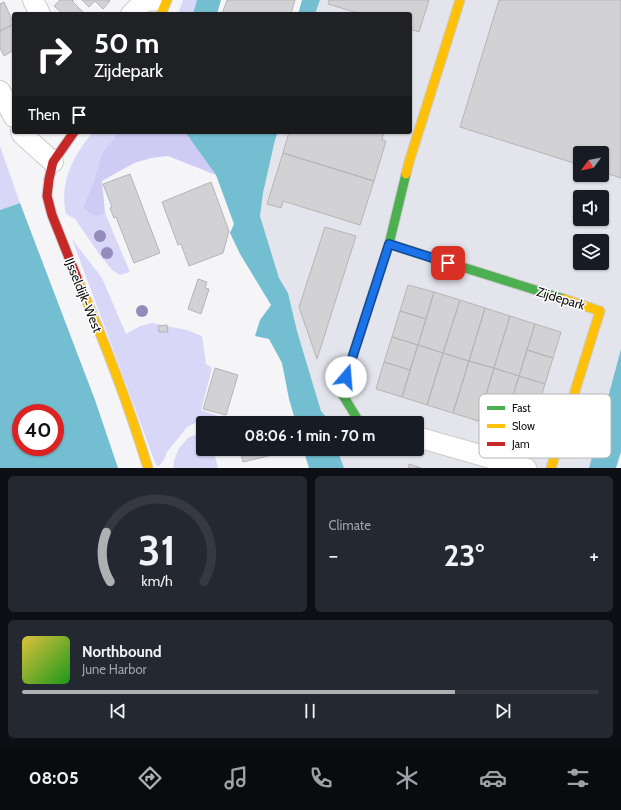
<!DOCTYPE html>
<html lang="en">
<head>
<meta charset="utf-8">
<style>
  body { margin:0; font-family:Cabin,sans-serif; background:#242831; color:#f1f3f6; height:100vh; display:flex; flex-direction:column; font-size:15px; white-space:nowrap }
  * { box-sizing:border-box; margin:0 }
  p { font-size:13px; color:#9ea1a6 }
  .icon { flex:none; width:22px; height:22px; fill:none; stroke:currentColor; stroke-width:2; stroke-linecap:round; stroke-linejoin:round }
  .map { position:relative; height:468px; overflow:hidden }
  .details { display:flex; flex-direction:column; gap:8px; padding:8px; background:#0d0f14; flex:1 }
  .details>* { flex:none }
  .hud { position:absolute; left:12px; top:12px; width:400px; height:122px; border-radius:4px; box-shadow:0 1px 3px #0004; background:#202124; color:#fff; overflow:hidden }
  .needle { width:26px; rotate:238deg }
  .fabs { position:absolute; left:573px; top:146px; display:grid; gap:8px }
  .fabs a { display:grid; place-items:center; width:36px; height:36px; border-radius:4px; background:#171b24; box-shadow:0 1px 3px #0004; font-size:20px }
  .speed { position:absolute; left:12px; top:404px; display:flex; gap:8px; font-size:20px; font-weight:700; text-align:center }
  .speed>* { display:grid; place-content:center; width:52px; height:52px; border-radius:50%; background:#171b24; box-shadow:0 1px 3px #0004; line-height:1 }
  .speed .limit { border:6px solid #d22; background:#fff; color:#111 }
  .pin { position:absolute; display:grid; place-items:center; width:34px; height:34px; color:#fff; margin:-17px; border-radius:8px; box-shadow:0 2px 6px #0006 }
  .me { position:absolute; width:44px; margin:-22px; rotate:18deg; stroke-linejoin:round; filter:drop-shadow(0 0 3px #0008) }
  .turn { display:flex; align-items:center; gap:14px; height:84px; padding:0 16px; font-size:18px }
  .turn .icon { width:52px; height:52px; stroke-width:2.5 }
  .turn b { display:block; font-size:28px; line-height:34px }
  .then { display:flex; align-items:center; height:38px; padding:0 16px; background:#0003; gap:8px; font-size:15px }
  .big { font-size:30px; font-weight:700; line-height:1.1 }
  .details .card { flex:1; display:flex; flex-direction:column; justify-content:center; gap:6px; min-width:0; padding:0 14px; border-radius:6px; background:#242831 }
  .details .dial { align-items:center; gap:0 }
  .dial svg { height:104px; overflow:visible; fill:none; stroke:#363941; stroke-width:7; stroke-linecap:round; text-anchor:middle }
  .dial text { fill:#f1f3f6; stroke:none }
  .song { display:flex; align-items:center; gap:12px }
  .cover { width:48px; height:48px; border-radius:6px; background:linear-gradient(135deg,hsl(50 70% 55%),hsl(120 70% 35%)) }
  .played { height:4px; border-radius:2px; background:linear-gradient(90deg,#afb0b2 75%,#363941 75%) }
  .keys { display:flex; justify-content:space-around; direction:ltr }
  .heat { display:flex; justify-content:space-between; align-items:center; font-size:22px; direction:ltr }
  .details .tiles { flex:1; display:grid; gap:8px; grid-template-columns:1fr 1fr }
  .card:last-child { grid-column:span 2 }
  .trip { position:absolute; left:196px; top:416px; width:228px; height:40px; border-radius:4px; background:#171b24; box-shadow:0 1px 3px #0004; font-weight:700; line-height:40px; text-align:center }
  .tabs { display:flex; height:64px; justify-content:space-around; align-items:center; background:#090b0e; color:#9ea1a6 }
  .tabs .icon { width:28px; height:28px }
  .tabs .current { color:#afb0b2 }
  .tabs b { font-size:18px; color:#f1f3f6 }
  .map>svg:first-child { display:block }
  .built { fill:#e4e4ec; fill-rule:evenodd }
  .green { fill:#d9d7f7 }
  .forest { fill:#cecbf4 }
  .water { fill:#73bfd1; fill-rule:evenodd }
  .building { fill:#d2d2d4; stroke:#b5b5b7 }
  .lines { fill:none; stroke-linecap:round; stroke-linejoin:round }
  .street-casing { stroke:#ccccce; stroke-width:22 }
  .fast-casing { stroke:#ccccce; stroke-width:11 }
  .slow-casing { stroke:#ccccce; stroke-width:11 }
  .jam-casing { stroke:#ccccce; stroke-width:11 }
  .street { stroke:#fefefe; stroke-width:20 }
  .fast { stroke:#4caf50; stroke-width:9 }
  .slow { stroke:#ffc107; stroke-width:9 }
  .jam { stroke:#c62828; stroke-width:9 }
  .tree { fill:#938bb9 }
  .route-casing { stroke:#114b97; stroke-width:10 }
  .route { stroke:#1a73e8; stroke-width:7 }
  .labels { text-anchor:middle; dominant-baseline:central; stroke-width:3; stroke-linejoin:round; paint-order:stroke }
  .street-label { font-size:13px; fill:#0d0d0e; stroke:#fff }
  .key { fill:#fff; stroke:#b6b6b7; stroke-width:1 }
  .key-label { font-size:11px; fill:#0d0d0e }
</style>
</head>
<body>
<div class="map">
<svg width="621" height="468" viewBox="0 0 621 468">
  <rect width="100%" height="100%" fill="#f5f5f8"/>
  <path class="built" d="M320,0H621V349L589,468H344L337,449H417V423H330L326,417L321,411L297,331L288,293L279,278L260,216L263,193L275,140L278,132H410V14H315ZM580,153H602V175H580ZM580,197H602V219H580ZM580,241H602V263H580Z"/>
  <path class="green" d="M183,0H197L193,14H178Z
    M93,132H119L102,153L94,181L83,207L101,215L105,213L130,272L120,275L112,270L100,255L75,219L66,214C59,183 73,156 93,132Z
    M0,146L20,203L0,210Z
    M72,239L102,278L126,334L140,326L152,323L187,330L202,336L206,364L212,368L201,410L229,420L225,423L208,422L195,423L187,427L167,452L164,460L159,466L156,465Z
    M202,433H203V449H214V452L218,468H173L174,461L179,448L189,437Z"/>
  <path class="forest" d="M119,132H185L216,175L168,156L151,158L134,163L102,181L105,213C96,219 89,213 83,207L94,181L102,153Z"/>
  <path class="water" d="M197,0H221L217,14H193Z
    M302,0H320L315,14H298Z
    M185,132H278L275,140L263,193L260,216L279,278L288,293L297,331L321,411L326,417L330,423H296L289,399L282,363L269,339L255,336L260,320L271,305L240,254L230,233L234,224L216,175Z
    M20,203L95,400L118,468H0V210ZM21,413H55V447H21Z
    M621,349V452L616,468H589Z
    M303,449H337L344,468H309Z"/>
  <path class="building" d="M60,0H74L72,1L85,14H59L61,12L54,6Z
    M82,0H109L110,1L103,9L95,1L89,7Z
    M227,0H295L291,14H222Z
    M329,0H429L419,32L410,29V14H361L328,4Z
    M499,0H621V178L602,172V153H580V165L460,127Z
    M4,2L14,24L0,31V4Z
    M14,24V50L4,56L0,48V31Z
    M289,132H384L382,140L386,141L374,181L283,153Z
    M283,153L374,181L360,225L283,201L281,208L267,204Z
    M130,174L160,253L134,263L116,217L114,218L110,208L112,207L103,184Z
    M211,182L229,231L223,253L189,266L181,244L178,245L162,202Z
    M325,227L356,236L317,359L299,307Z
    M198,279L207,282L205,288L209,289L201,314L188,309Z
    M408,285L434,292L426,319L400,311Z
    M434,292L460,300L443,353L418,345Z
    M460,300L485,308L469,361L443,353Z
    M485,308L510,316L494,368L469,361Z
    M400,311L426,319L418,345L392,337Z
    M510,316L535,324L519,376L494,368Z
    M535,324L561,332L553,358L527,350Z
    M167,325L168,332H159L158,326Z
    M392,337L418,345L410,370L384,362Z
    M418,345L443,353L427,405L402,397Z
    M527,350L553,358L545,384L519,376Z
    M443,353L469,361L453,413L427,405Z
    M469,361L494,368L478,421L453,413Z
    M384,362L410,370L402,397L376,389Z
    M215,368L238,375L226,415L203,409Z
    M494,368L519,376L503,428L478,421Z
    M519,376L545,384L537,410L511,402Z
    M240,449H289V451L243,462Z
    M409,464L421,468H408Z"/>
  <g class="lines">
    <g class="street-casing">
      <path id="street" d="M33,0L40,14
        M131,14L145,1L159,0
        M0,91L14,117
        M21,132L22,134L53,162
        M417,437L526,468"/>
    </g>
    <g class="fast-casing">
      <path id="fast" d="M389,244L564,299
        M367,423L358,420L341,392L389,244L406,174"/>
    </g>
    <g class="slow-casing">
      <path id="slow" d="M161,14L167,0
        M406,174L409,162L460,0
        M77,278C104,340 128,403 148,468
        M551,468L600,311L564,299"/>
    </g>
    <g class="jam-casing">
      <path id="jam" d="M74,132L53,162L49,179L47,196L52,215L77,278"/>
    </g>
    <use href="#street" class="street"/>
    <use href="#fast" class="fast"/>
    <use href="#slow" class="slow"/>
    <use href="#jam" class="jam"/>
  </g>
  <g class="tree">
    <circle cx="100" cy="236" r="6"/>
    <circle cx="107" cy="253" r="6"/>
    <circle cx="142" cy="311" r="6"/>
  </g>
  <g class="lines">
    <g class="route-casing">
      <path id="route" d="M346,377L389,244L448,263"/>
    </g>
    <use href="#route" class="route"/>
  </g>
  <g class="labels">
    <g class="street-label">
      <text transform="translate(84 295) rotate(68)">IJsseldijk-West</text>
      <text transform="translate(561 298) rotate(17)">Zijdepark</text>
    </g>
  </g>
  <rect x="479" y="394" width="132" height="64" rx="6" class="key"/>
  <rect x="487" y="406" width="18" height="4" fill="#4caf50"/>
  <rect x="487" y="424" width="18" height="4" fill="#ffc107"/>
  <rect x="487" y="442" width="18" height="4" fill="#c62828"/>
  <g class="key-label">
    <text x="512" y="412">Fast</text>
    <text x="512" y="430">Slow</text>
    <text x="512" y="448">Jam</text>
  </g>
</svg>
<div class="fabs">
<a><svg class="needle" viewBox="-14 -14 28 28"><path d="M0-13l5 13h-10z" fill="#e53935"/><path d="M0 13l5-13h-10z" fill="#9ea1a6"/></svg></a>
<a><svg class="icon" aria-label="sound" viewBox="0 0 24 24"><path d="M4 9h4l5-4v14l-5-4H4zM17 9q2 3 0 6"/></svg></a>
<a><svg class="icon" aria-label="layers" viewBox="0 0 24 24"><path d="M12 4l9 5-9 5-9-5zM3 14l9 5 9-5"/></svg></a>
</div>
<div class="speed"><div class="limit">40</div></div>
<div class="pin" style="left:448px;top:263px;background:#d93025"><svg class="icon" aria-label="arrive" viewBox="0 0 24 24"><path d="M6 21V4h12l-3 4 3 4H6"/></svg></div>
<svg class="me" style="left:346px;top:377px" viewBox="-20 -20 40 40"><circle r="19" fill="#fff"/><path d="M0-13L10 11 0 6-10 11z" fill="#1a73e8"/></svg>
<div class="trip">08:06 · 1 min · 70 m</div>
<div class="hud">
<div class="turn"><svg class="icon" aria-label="right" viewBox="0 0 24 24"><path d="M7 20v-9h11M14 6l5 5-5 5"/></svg><div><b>50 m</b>Zijdepark</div></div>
<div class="then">Then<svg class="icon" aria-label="arrive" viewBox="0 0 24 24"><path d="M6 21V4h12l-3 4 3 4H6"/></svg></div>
</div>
</div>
<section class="details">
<div class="tiles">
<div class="card dial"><svg viewBox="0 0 100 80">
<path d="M14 69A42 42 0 1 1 86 69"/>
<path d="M14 69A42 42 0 0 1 11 31" stroke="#afb0b2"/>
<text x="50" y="56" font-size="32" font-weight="700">31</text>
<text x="50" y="72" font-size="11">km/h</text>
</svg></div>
<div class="card"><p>Climate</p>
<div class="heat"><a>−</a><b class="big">23°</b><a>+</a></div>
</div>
<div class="card">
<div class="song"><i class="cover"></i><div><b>Northbound</b><p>June Harbor</p></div></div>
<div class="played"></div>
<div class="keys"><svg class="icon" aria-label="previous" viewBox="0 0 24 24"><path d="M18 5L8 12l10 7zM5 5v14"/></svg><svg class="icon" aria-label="pause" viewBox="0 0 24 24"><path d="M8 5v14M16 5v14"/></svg><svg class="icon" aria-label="next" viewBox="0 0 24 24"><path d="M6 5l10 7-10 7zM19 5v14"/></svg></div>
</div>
</div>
</section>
<nav class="tabs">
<b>08:05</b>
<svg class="icon current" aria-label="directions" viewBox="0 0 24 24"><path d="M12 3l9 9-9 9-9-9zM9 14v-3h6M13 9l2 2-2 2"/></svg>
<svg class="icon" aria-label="music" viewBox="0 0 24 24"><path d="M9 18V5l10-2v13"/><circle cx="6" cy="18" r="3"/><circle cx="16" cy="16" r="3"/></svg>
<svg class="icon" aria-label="phone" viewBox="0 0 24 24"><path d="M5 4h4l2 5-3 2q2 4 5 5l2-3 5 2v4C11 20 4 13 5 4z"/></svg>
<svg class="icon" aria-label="climate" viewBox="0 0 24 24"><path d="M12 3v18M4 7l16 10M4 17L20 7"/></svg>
<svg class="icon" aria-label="car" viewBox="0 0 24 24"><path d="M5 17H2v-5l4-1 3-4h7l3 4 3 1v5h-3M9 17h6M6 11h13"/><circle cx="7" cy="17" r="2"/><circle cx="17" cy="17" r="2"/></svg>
<svg class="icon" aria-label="filters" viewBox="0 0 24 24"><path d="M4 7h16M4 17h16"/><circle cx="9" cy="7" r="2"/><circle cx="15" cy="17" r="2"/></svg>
</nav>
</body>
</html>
